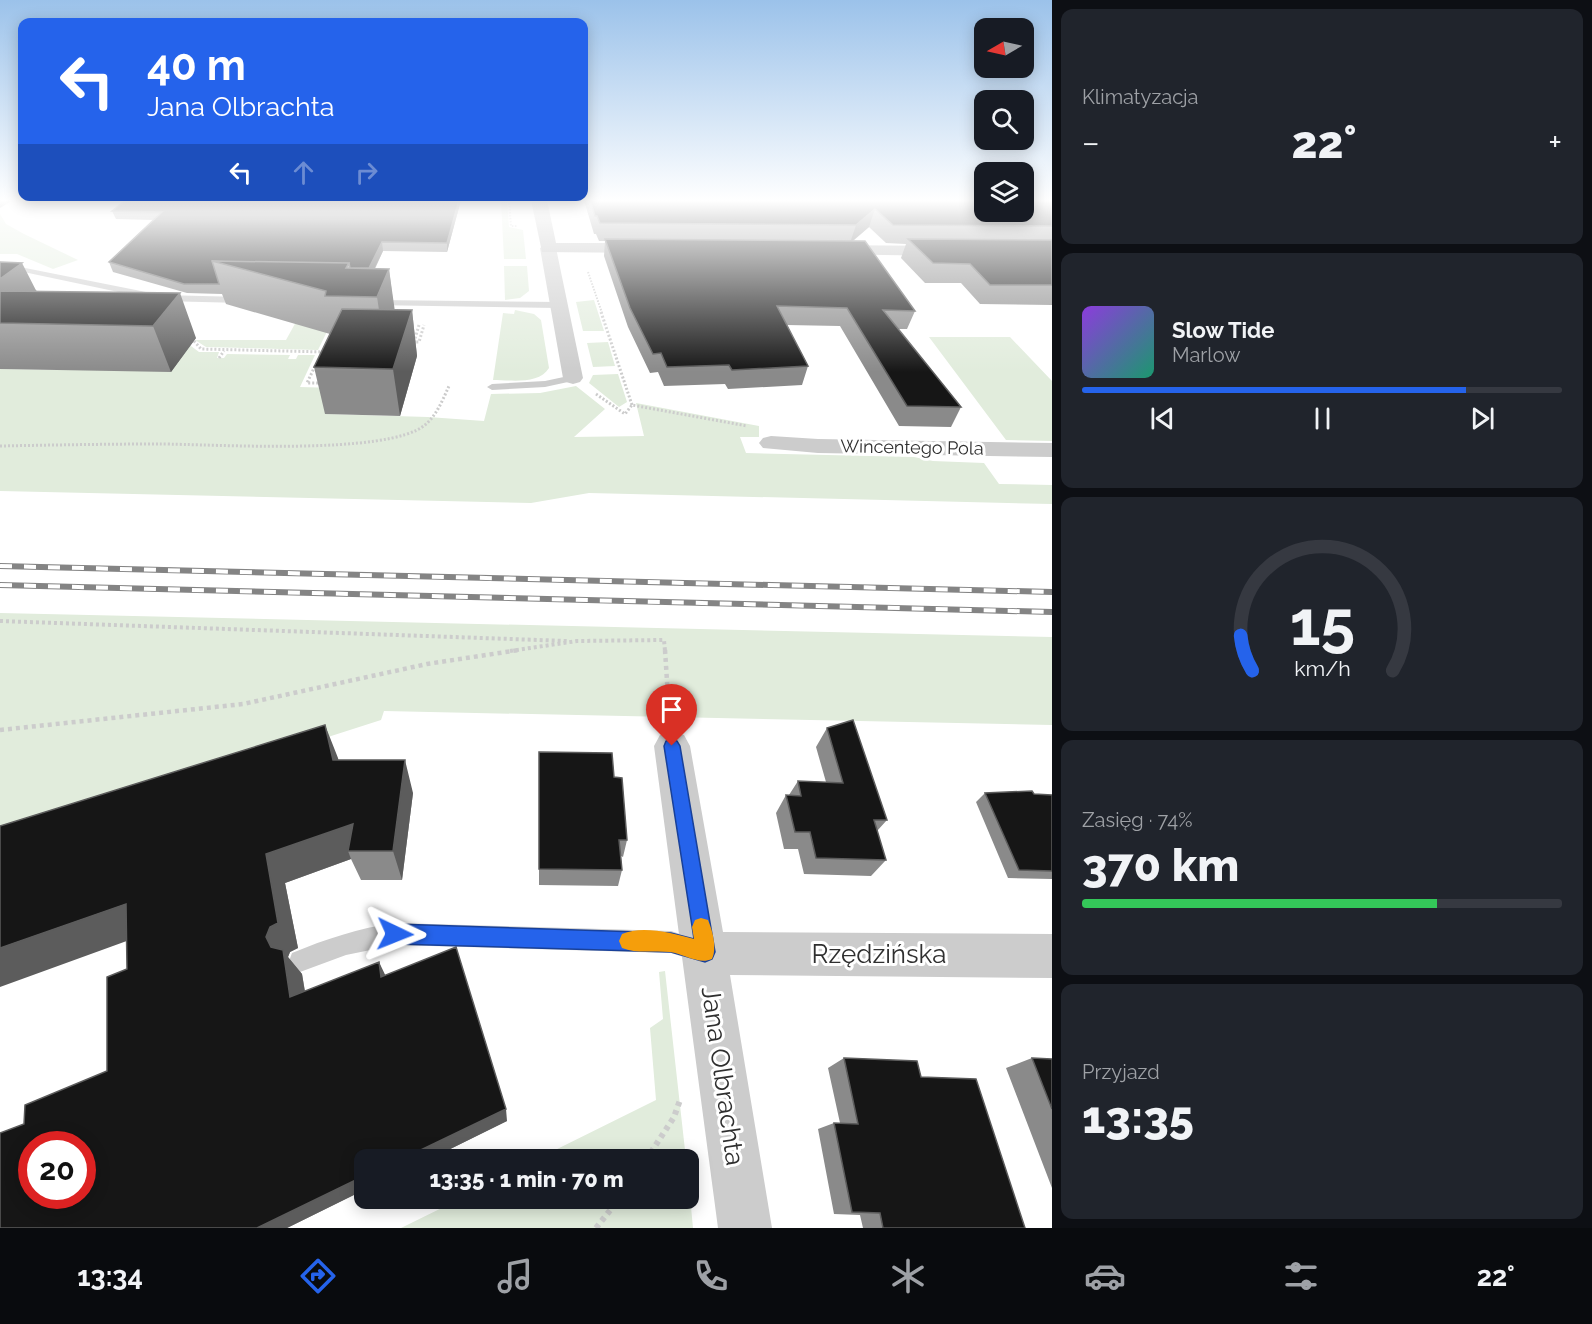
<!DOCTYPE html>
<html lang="pl">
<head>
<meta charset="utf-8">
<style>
  body { margin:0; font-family:Raleway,sans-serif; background:#20242c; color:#f1f3f6; height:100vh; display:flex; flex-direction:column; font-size:22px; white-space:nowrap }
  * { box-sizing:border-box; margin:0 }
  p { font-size:20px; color:#9ea1a6 }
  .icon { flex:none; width:33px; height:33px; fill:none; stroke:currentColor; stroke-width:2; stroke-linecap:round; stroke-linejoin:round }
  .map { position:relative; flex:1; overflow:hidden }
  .details { display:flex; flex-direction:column; gap:9px; padding:9px; background:#0d0f14; width:540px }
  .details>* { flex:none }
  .banner { position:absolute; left:18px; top:18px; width:570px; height:183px; border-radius:12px; box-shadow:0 3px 15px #0003; background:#2563eb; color:#fff; overflow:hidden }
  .needle { width:39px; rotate:261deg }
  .buttons { position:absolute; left:974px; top:18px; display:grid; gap:12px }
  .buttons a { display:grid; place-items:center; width:60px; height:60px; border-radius:12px; background:#171b24; box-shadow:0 3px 15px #0003; font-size:30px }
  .speed { position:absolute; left:18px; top:1131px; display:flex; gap:12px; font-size:30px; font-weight:700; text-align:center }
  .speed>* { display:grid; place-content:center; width:78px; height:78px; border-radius:50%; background:#171b24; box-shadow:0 3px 15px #0003; line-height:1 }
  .speed .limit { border:9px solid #d22; background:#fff; color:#111 }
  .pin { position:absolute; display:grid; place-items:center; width:51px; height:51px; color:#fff; margin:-62px -26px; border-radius:50% 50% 50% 0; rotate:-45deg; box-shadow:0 0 6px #0007 }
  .pin .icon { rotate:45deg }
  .me { position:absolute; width:66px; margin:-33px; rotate:92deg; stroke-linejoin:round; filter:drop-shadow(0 0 4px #0008) }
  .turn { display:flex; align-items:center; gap:21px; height:126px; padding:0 30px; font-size:27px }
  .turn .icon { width:78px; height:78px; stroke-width:2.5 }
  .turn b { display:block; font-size:42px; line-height:51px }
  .lanes { display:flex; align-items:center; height:57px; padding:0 30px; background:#0003; justify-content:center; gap:30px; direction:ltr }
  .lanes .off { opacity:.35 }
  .big { font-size:45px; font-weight:800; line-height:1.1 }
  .details .card { flex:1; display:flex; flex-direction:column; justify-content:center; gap:9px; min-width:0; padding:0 21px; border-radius:12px; background:#20242c }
  .details .dial { align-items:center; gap:0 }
  .dial svg { height:156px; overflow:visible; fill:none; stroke:#363941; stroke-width:7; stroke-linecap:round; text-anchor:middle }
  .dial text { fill:#f1f3f6; stroke:none }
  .song { display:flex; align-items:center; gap:18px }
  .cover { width:72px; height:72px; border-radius:9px; background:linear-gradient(135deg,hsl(270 70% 55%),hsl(160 70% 35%)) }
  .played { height:6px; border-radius:3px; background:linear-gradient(90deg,#2563eb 80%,#363941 80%) }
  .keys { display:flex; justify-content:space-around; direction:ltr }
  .heat { display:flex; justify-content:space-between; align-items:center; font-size:33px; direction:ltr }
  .charge { height:9px; border-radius:4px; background:linear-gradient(90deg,#34c759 74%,#363941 0) }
  .trip { position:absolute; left:354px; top:1149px; width:345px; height:60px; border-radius:12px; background:#171b24; box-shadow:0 3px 15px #0003; font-weight:800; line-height:60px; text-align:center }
  .tab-bar { display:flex; height:96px; justify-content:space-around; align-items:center; background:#090b0e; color:#9ea1a6 }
  .tab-bar .icon { width:42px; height:42px }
  .tab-bar .active { color:#2563eb }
  .tab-bar b { font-size:27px; color:#f1f3f6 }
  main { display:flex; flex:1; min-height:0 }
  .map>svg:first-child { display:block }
  .green { fill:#e1ecdc }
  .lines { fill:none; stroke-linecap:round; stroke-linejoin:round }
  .path-far4 { stroke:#ccc; stroke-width:2; stroke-dasharray:1.5 1.5; stroke-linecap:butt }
  .path-far3 { stroke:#ccc; stroke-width:3; stroke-dasharray:2 2; stroke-linecap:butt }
  .path-far2 { stroke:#ccc; stroke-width:4; stroke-dasharray:3 3; stroke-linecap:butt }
  .path-far1 { stroke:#ccc; stroke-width:4.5; stroke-dasharray:4 4; stroke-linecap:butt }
  .path { stroke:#ccc; stroke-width:6; stroke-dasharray:4.5 4.5; stroke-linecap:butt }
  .lane { fill:#ccc; fill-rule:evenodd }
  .street { fill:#ccc; fill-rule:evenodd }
  .secondary { fill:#b9b9b9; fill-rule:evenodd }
  .rail-casing { stroke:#848484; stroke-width:6 }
  .rail { stroke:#fff; stroke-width:4; stroke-dasharray:12; stroke-linecap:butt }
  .wall { fill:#8a8a8a }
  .shaded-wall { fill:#5c5c5c }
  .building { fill:#161616; stroke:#5c5c5c; stroke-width:1.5; fill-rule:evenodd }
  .route { fill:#2563eb; stroke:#184099; stroke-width:1.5 }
  .slow { fill:#f59e0b }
  .labels { text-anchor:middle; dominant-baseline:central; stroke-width:6; stroke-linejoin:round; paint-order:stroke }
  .far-street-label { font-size:18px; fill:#2f2f2f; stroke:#fff }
  .near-street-label { font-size:26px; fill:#2f2f2f; stroke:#fff }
</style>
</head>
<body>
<main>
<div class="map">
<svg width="1052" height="1228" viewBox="0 0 1052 1228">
  <rect width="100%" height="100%" fill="#fff"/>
  <path class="green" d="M501,200H507L509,227L523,230L526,259H504Z
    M0,214L6,224L24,234L78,260L53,269L17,254H0Z
    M504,266H527L529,291L520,298L505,300Z
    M594,300L604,331H583L576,302Z
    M515,310L534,314L541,320L549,368C539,385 510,380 493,380L503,313L514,314Z
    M302,311H337L318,350L206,347L195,340H286Z
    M929,337H1010L1052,381V441L1006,440Z
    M99,338L191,346L199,352H219L217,358H224L227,354L290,355L288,359H296L298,355H315L300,387L336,388L326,414L428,417L484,421L491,394L540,393L576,386L605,409L574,437L644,436L636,403L759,426V437H740L746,453L914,457L933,461L984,463L999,484L1052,485V504L589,493L531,503L0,491V369L69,370Z
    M608,342L615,366L593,367L587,343Z
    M618,374L627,402L619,407L589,383L593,375Z
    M0,613L1052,637V725L384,711L381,720L0,842Z
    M665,971L686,1159H537L656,1100L650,1028L663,1019L659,972Z
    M689,1186L693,1228H401L460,1199L688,1198Z"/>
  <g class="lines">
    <path class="path-far4" d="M509,200L511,226H517
      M588,272L602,313"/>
    <path class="path-far3" d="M601,312L632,405
      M419,325L414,342H419L424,325
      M194,341L201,349L325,352
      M219,358L224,351
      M315,366L307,383H323
      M596,394L625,414L632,405L747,426
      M0,446C53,445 106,444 159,444C213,444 387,456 425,425C437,415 443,399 449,386"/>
    <path class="path-far2" d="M0,621L567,641
      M510,651L577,641L664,640L665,651"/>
    <path class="path-far1" d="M665,650L669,712
      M0,730L243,704L427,664L519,650"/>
    <path class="path" d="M646,1160L674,1117L680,1100
      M596,1228L620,1198"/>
    <path class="lane" d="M0,263L161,295L243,297L247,300L243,303L161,301L0,267Z
      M375,300L558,302L563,305L558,308L372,305V301Z
      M573,375L577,376V380L545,387L492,390L487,387L492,384L545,381Z
      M395,923L671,931L707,943L710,951L707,959L699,962L671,953L395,945L346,955L300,972L292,969L289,961L292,953C326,939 359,928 395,923Z"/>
    <path class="street" d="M548,243L556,248L583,378L580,382L573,384L566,382L563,378L540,248Z
      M771,436L818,439L1052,443V457L818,453L763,448L759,443L763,438Z
      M672,731L684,735L690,746L723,932L1052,934V978L730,975L772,1228H718L654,746L660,735Z"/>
    <path class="secondary" d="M531,200H547L556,243H648L654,244L657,248L654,252L648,253L542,252Z
      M826,245L948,246L954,247L957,251L954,255L948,256L820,254L817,250L820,246Z"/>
    <g class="rail-casing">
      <path id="rail" d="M0,566L1052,592
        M0,585L1052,612"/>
    </g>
    <use href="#rail" class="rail"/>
  </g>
  <path class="wall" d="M461,200L447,252L383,251L375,269H389L394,310H412L417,356L400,416L325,414L314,367L330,334L226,304L222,294L187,293L113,272L109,262L153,220L116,219L112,211Z
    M584,200H1052V305L980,304L961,283H925L901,258L906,244L886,243L869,227L853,241L915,311L907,329H898L961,407L951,427L899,426L840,326L787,325L808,366L802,385L728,389L725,384L664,386L658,372L650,373L628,327L604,256L605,241H599L596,234H594Z
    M0,262L37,291L196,338L171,372L0,369Z
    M827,728L887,820L877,831L886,860L871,876L804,874L798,849H784L776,813L786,795H789L798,781L826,782L816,747Z
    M539,752L614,777L627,840L623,857L621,856L622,870L618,886L539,885Z
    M338,760L413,793L402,880H361L351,859L285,883L298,948L290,952L288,957L302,974L305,991L385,975L507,1121L428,1160H364V1190L287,1228H0L24,1124L107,1071L127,969Z
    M985,793L1052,795V879L1008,878L976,802Z
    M844,1058L921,1077L1025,1228H863L860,1215L834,1214L818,1129L834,1123H840L828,1068Z
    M1032,1058L1052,1059V1188L1006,1068Z"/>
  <path class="shaded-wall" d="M0,200H13L0,208Z
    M459,200H461L447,252V243Z
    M875,209L869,227L850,243L856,225Z
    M382,242L383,251L361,296L360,287Z
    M22,263L44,306L0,319V279Z
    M389,269L395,312L384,342L377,297Z
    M180,293L196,338L171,372L153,326Z
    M412,310L417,356L400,416L393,369Z
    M325,725L338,758L346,793L333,760Z
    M405,760L413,793L402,880L393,851Z
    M353,824L348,851L351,859L285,883L298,948L290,952L288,957L302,974L309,1018L290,997L266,937V854Z
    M126,904L157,930L0,987V948Z
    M379,962L390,985L381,977Z
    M506,1109L507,1121L428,1160H400Z
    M364,1176V1190L287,1228H257Z"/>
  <path class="building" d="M126,200H459L447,243L382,242L369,268H350L349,263L212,261L219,284H184L109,262L162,212L112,211Z
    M590,200H984V212H1023V200H1052V226L893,225L875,209L856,225L600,223L597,216H595Z
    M605,239L865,241L915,311L883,310L961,407L907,406L847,308L777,306L808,366L732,370L729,365L667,367L661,353L653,354L630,308Z
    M908,239L1052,240V285H990L970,264L933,263Z
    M212,261L349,263L346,268L389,269L377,297L325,296L326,291Z
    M0,262L22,263L0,279Z
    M0,291L180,293L153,326L0,323Z
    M342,309L412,310L393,369L314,367Z
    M853,720L887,820H874L886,860L816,858L810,832H795L786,795L801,796L798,781L843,783L827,728Z
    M325,725L333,760H405L393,851H348L353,824L266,854L278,923L270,927L266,937L271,947L283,950L290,997L379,962L381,977L456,947L506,1109L400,1160H364V1176L257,1228H0V1133L24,1124L25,1105L107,1071V977L127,969L126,904L0,948V826ZM32,1144H82V1196H32Z
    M539,752L612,753L614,777L622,778L627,840H619L622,870L539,869Z
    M1032,791L1034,794L1052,795V871L1019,870L985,793Z
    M844,1058L917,1061L921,1077L976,1079L1025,1228H883L880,1213L852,1212L834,1123L858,1124Z
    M1032,1058L1052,1059V1109Z"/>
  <linearGradient id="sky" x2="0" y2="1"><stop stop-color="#9bc2ea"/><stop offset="0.54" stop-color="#fff"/><stop offset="1" stop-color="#fff" stop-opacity="0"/></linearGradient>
  <rect width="1052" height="372" fill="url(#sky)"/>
  <path class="route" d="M672,739L677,741L680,746L715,952L712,959L705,962L671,952L395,944L388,941L385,934L388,927L395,924L671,933L694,939L664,746L666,741Z"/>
  <path class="slow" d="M701,918L708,920C713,932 717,948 712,959C699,965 684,954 670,952C654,950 637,954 622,948L619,941L622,934C642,925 673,933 694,939L692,927L695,920Z"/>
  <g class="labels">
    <g class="far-street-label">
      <text transform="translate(912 447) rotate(1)">Wincentego Pola</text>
    </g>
    <g class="near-street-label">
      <text x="879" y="954">Rzędzińska</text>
      <text transform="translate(723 1076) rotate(82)">Jana Olbrachta</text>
    </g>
  </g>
</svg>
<div class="buttons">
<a><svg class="needle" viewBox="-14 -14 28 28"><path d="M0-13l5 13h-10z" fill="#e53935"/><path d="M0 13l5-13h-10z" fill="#9ea1a6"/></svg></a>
<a><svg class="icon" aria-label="search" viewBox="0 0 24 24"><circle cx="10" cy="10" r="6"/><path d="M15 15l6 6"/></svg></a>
<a><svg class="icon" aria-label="layers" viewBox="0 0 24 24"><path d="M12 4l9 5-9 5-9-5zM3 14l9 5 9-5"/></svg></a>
</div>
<div class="speed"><div class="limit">20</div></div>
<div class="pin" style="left:672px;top:746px;background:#d93025"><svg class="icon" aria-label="arrive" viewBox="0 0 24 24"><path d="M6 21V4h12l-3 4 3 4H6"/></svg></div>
<svg class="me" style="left:395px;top:934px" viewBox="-20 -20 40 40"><path d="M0-17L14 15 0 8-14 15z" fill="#2563eb" stroke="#fff" stroke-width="4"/></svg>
<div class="trip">13:35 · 1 min · 70 m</div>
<div class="banner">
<div class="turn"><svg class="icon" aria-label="left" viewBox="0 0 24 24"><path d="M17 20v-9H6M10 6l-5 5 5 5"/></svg><div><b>40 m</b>Jana Olbrachta</div></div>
<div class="lanes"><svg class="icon" aria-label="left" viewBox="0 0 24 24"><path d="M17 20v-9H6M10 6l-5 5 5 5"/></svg><svg class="icon off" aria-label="ahead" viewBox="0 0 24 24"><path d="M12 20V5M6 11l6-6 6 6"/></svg><svg class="icon off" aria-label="right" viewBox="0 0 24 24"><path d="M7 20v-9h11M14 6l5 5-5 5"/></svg></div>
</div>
</div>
<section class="details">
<div class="card"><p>Klimatyzacja</p>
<div class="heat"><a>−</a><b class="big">22°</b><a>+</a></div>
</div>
<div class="card">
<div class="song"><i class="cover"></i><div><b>Slow Tide</b><p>Marlow</p></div></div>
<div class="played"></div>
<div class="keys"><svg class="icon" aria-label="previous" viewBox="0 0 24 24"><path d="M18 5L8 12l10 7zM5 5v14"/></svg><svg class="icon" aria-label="pause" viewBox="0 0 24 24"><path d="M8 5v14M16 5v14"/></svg><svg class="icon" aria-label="next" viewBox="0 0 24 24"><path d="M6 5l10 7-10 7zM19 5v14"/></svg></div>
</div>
<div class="card dial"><svg viewBox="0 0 100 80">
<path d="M14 69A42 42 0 1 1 86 69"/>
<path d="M14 69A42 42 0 0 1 8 51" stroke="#2563eb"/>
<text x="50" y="56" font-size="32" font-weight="700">15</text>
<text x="50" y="72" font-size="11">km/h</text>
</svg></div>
<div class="card"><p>Zasięg · 74%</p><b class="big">370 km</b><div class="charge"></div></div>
<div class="card"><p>Przyjazd</p><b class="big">13:35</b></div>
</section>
</main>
<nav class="tab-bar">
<b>13:34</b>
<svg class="icon active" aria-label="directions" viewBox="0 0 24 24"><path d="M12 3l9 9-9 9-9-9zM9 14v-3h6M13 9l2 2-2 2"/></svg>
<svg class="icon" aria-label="music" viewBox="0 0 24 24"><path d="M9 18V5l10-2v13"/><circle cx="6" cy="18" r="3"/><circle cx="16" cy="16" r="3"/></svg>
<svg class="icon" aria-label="phone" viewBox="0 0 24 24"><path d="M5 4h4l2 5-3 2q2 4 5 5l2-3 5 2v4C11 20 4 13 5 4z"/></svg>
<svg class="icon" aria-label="climate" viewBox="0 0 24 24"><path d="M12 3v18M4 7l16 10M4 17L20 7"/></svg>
<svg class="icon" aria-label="car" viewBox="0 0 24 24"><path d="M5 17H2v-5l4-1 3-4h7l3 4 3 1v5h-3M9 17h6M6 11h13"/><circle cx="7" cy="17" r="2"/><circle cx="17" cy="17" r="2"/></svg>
<svg class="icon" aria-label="filters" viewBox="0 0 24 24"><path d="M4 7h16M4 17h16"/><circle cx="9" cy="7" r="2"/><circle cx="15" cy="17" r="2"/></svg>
<b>22°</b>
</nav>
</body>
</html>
